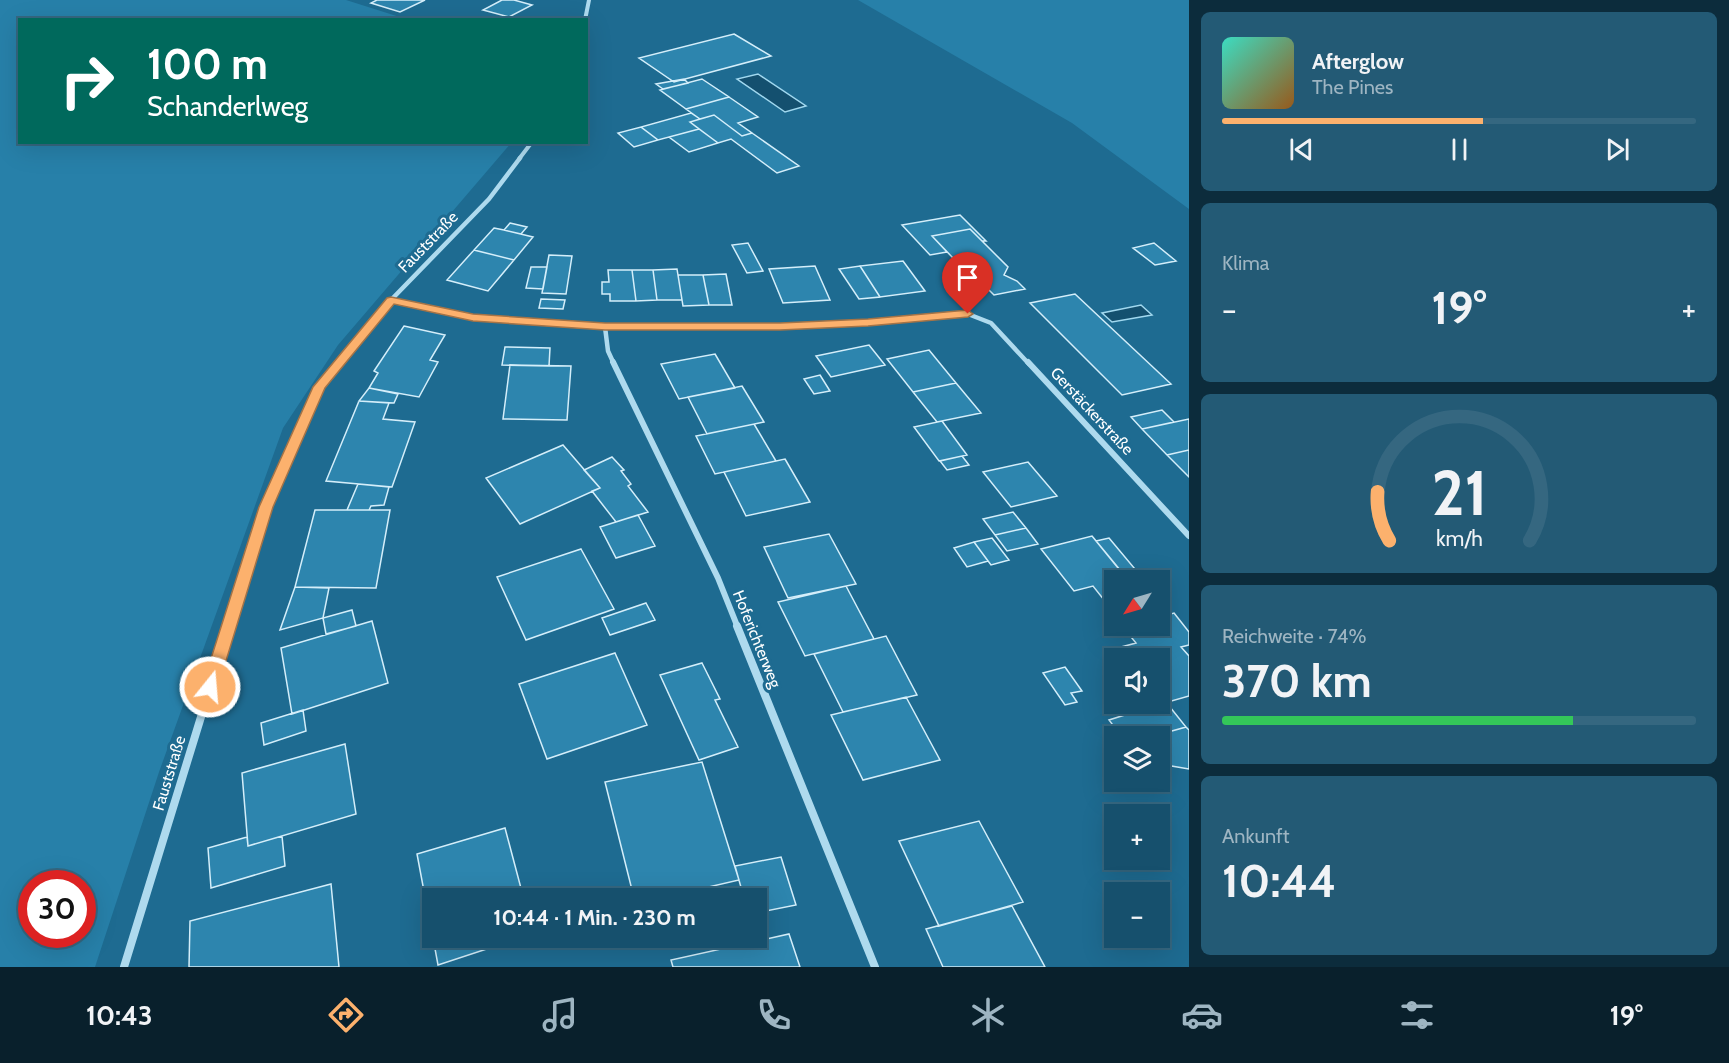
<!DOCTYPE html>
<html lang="de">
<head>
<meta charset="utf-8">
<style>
  body { margin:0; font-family:Cabin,sans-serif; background:#235a75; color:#f1f3f6; height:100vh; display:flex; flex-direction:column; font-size:22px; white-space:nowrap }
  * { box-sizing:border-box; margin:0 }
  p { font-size:20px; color:#9eb5c2 }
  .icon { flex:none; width:33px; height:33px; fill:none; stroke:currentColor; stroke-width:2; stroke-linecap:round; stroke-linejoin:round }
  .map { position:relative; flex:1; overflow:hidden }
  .side { display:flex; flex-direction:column; gap:12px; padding:12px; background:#0c2c3c; width:540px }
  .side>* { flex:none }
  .hud { position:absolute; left:18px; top:18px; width:570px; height:126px; border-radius:0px; box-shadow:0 6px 24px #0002,0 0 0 2px #356780; background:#00695c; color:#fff; overflow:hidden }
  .needle { width:39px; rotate:233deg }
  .tools { position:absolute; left:1104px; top:570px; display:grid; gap:12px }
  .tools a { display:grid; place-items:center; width:66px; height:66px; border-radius:0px; background:#16506d; box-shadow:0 6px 24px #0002,0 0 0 2px #356780; font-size:30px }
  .speed { position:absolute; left:18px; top:870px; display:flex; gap:12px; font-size:30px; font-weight:700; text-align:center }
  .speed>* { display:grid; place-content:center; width:78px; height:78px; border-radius:50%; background:#16506d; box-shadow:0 6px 24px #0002,0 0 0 2px #356780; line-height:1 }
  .speed .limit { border:9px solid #d22; background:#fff; color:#111 }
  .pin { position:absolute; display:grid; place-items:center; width:51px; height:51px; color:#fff; margin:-62px -26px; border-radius:50% 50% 50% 0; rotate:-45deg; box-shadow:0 0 6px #0007 }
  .pin .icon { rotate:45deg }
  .me { position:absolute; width:66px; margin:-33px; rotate:17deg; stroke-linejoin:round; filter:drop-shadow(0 0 4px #0008) }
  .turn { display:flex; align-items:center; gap:21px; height:126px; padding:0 30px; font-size:27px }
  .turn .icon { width:78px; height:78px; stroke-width:2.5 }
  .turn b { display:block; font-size:42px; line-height:51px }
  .big { font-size:45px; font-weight:700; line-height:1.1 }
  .side .tile { flex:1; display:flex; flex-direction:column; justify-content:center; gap:9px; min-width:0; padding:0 21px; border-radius:9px; background:#235a75 }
  .side .dial { align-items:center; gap:0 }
  .dial svg { height:156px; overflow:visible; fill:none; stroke:#356780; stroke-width:7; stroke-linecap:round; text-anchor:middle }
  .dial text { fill:#f1f3f6; stroke:none }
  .song { display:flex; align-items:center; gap:18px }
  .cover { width:72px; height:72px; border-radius:9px; background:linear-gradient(135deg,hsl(170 70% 55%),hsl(30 70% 35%)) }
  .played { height:6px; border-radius:3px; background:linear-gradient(90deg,#fcb16d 55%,#356780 55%) }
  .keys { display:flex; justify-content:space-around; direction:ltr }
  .heat { display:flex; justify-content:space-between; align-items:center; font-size:33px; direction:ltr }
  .charge { height:9px; border-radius:4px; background:linear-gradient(90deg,#34c759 74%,#356780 0) }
  .trip { position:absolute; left:422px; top:888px; width:345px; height:60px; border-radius:0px; background:#16506d; box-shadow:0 6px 24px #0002,0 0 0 2px #356780; font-weight:700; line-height:60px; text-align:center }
  .tabs { display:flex; height:96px; justify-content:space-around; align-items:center; background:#09202c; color:#9eb5c2 }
  .tabs .icon { width:42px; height:42px }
  .tabs .on { color:#fcb16d }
  .tabs b { font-size:27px; color:#f1f3f6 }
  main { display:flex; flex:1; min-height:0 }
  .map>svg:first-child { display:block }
  .green { fill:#2780a9; fill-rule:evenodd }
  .water { fill:#14506f; stroke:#a1d8ef; stroke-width:1.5 }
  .building { fill:#2d85ae; stroke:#d4eefa; stroke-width:1.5 }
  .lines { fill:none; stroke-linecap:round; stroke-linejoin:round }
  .minor-far3 { stroke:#aedaee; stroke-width:4 }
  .minor-far2 { stroke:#aedaee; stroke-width:4.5 }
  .minor-far1 { stroke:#aedaee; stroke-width:6 }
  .minor { stroke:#aedaee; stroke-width:8 }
  .route { fill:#fcb16d; stroke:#a47347; stroke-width:1.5 }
  .labels { text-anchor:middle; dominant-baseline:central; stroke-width:6; stroke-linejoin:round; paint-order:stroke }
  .street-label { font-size:16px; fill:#fff; stroke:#1e6b91 }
</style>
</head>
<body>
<main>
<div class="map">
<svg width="1189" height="967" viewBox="0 0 1189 967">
  <rect width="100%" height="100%" fill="#1e6b91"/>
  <path class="green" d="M0,0H346L406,19L20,20V142L511,143L338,345L283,428L159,772L95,967H0ZM32,884H82V934H32Z
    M858,0H1189V209L1072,123Z"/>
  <path class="water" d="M758,74L806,106L785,112L737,79Z
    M1141,305L1152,315L1112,322L1102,313Z"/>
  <path class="building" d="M377,0H425L400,12L371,3Z
    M502,0H514L532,5L509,17L483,10Z
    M734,34L771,56L674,82L639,58Z
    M684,79L688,83L663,89L656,84Z
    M702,79L729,97L686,109L660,90Z
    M729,97L758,117L738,123L752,133L742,136L714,115L700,119L686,109Z
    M691,113L700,119L690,122L699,129L658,140L641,127Z
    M714,115L742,136L752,133L799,166L777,173L731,139L718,143L690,122Z
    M641,127L658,140L634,147L618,133Z
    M699,129L718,143L689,152L669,137Z
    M960,215L986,241H982L970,229L932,236L947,252L930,255L902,225Z
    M510,223L527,227L521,234L504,230Z
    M494,228L504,230L533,237L514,260L474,250Z
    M970,229L1008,267L1004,275L1017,281L1025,289L994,295L979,280H974L932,236Z
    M748,243L763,271L747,273L732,245Z
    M1154,243L1176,261L1155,265L1133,248Z
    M474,250L514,260L488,291L447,280Z
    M549,255L572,256L566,294L542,293Z
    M903,261L925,291L880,297L860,266Z
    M815,266L830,300L783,303L769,269Z
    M860,266L880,297L859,299L839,269Z
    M531,267H547L543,289L526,288Z
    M677,269L682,300H657L653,270Z
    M608,270H632L636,301H610V294H602V282H609Z
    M632,270H653L657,300L636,301Z
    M726,274L732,305H709L703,275Z
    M678,275H703L709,305L683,306Z
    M1075,294L1171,384L1122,395L1030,303Z
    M541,299L565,300L563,309L539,308Z
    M404,326L445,335L430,360L438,362L419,397L369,388L378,373L374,371Z
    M869,345L885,365L831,377L816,356Z
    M505,347L550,348L549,366L502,365Z
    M929,350L956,383L913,392L887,359Z
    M715,354L735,388L679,399L661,364Z
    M510,365L571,366L567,420L503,419Z
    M820,375L830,391L814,394L804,379Z
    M956,383L981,413L937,422L913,392Z
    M742,386L764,422L707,434L688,397Z
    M369,388L398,394L394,403L359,401Z
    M359,401L389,403L383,419L415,422L392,487L326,481Z
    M1162,410L1174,422L1142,429L1131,417Z
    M1189,419V450L1167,455L1142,429Z
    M942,421L967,455L939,461L914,427Z
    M754,424L776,461L715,474L696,436Z
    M563,445L600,488L520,524L486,478Z
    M1189,450V477L1167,455Z
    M962,456L969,465L947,470L940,461Z
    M612,457L624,470L621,471L631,484L628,486L648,512L616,522L592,491L600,488L584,470Z
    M785,459L810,502L746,516L724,472Z
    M1028,462L1057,496L1011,507L983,472Z
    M358,484L389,487L384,505L371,506L369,510H347Z
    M315,510H390L376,588L295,587Z
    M1013,512L1026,528L995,535L983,519Z
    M638,515L655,546L616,558L600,527Z
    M1026,528L1038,544L1007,551L995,535Z
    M829,534L856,584L788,598L764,547Z
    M1092,536L1125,576L1114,580V597L1104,600L1093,586L1074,591L1041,549Z
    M992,538L1009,560L991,565L974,542Z
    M1109,538L1135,569L1122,573L1096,541Z
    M974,542L988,561L967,567L954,548Z
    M581,549L614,609L526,640L497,577Z
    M846,586L874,639L805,656L778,602Z
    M295,587L329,588L323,618L280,630Z
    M646,603L655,620L610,635L602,618Z
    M352,610L356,626L326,634L323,618Z
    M1174,613L1189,632V645L1181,647L1189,656V696L1154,706L1152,704H1160V658H1117L1110,650L1136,643L1123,627L1160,626V617Z
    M372,621L388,683L292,714L281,648Z
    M886,636L917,695L843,712L814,654Z
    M615,653L647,725L547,759L519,684Z
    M702,663L720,699L715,700L738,747L699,760L660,675Z
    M1065,667L1082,691L1071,693L1077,702L1065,705L1043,673Z
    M906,697L940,760L863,780L831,715Z
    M1166,702L1186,727L1154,736H1121L1109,720Z
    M303,710L306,731L264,745L261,723Z
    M1186,727L1189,730V769L1160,764V736H1154Z
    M345,744L356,814L248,846L242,773Z
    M702,762L739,880L661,898H634L605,782Z
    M979,821L1023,902L939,926L899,841Z
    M505,828L522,892L502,898H432V934L417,854Z
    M282,836L285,866L211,888L208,848L247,837L248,846Z
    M781,857L796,905L756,913V898H744L735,866Z
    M331,884L339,967H189L190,921Z
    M1012,906L1045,967H943L926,929Z
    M789,934L800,967H673L671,960Z
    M433,938H507L508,942L438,965Z"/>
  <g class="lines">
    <path class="minor-far3" d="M585,20L589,0
      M519,159L532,142"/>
    <path class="minor-far2" d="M391,300L473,317L605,327H759L868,323L968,314L991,323L1029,364
      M605,327L608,351L614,364
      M338,364L391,300L489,199L520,158"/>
    <path class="minor-far1" d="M613,362L718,578L738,628
      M1028,362L1189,536
      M229,628L266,507L319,387L339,362"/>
    <path class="minor" d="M737,626L875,967
      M124,967L229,626"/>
  </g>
  <path class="route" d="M391,297L473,314L605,323H780L868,319L968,310L973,314L968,317L868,326L780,330H605L473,321L394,304L325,388L273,507L218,687L216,692H204L202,687L259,507L313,387L387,298Z"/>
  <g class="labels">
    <g class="street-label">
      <text transform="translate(428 242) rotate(-46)">Fauststraße</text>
      <text transform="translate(1092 411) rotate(47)">Gerstäckerstraße</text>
      <text transform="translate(757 639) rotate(68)">Hoferichterweg</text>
      <text transform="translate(169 773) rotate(-73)">Fauststraße</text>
    </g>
  </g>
</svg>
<div class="tools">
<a><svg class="needle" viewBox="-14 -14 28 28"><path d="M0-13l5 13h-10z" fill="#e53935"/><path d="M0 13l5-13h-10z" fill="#9eb5c2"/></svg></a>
<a><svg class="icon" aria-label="sound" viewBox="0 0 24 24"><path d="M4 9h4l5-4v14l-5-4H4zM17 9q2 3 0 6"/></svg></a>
<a><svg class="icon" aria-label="layers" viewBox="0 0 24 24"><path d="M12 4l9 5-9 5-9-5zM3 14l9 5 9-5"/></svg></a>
<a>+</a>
<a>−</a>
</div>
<div class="speed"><div class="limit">30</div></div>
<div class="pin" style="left:968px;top:314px;background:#d93025"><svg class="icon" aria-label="arrive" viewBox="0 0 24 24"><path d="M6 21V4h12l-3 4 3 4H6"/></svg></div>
<svg class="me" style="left:210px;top:687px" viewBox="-20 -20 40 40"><circle r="17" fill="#fcb16d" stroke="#fff" stroke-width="3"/><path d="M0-11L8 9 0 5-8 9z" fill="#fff"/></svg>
<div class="trip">10:44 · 1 Min. · 230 m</div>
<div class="hud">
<div class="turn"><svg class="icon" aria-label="right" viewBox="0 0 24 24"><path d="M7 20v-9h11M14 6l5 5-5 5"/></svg><div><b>100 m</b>Schanderlweg</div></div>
</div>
</div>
<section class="side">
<div class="tile">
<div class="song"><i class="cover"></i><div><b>Afterglow</b><p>The Pines</p></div></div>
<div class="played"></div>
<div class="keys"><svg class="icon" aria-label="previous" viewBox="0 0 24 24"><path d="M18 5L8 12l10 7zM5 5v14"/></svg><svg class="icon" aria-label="pause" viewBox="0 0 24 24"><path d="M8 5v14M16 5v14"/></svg><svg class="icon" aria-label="next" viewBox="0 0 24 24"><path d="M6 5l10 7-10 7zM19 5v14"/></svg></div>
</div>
<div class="tile"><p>Klima</p>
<div class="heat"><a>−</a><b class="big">19°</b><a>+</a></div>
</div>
<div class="tile dial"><svg viewBox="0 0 100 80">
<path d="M14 69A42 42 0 1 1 86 69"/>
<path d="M14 69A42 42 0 0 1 8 44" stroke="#fcb16d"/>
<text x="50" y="56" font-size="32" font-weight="700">21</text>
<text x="50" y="72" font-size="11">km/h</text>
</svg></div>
<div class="tile"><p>Reichweite · 74%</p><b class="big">370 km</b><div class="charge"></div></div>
<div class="tile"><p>Ankunft</p><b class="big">10:44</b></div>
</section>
</main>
<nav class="tabs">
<b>10:43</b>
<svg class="icon on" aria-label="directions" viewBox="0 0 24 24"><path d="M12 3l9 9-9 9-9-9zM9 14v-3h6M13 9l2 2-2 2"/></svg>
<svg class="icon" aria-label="music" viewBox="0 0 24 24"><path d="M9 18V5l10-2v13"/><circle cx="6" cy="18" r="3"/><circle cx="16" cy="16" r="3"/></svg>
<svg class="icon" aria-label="phone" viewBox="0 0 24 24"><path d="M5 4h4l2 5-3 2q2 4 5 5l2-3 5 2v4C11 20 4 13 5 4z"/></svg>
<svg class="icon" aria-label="climate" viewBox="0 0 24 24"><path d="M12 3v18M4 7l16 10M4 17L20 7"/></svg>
<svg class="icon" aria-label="car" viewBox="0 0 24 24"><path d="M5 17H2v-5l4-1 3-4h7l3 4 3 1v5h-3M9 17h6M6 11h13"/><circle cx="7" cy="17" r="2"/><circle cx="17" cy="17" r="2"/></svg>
<svg class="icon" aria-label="filters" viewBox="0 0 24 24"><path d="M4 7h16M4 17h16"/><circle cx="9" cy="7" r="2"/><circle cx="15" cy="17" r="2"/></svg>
<b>19°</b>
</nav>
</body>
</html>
